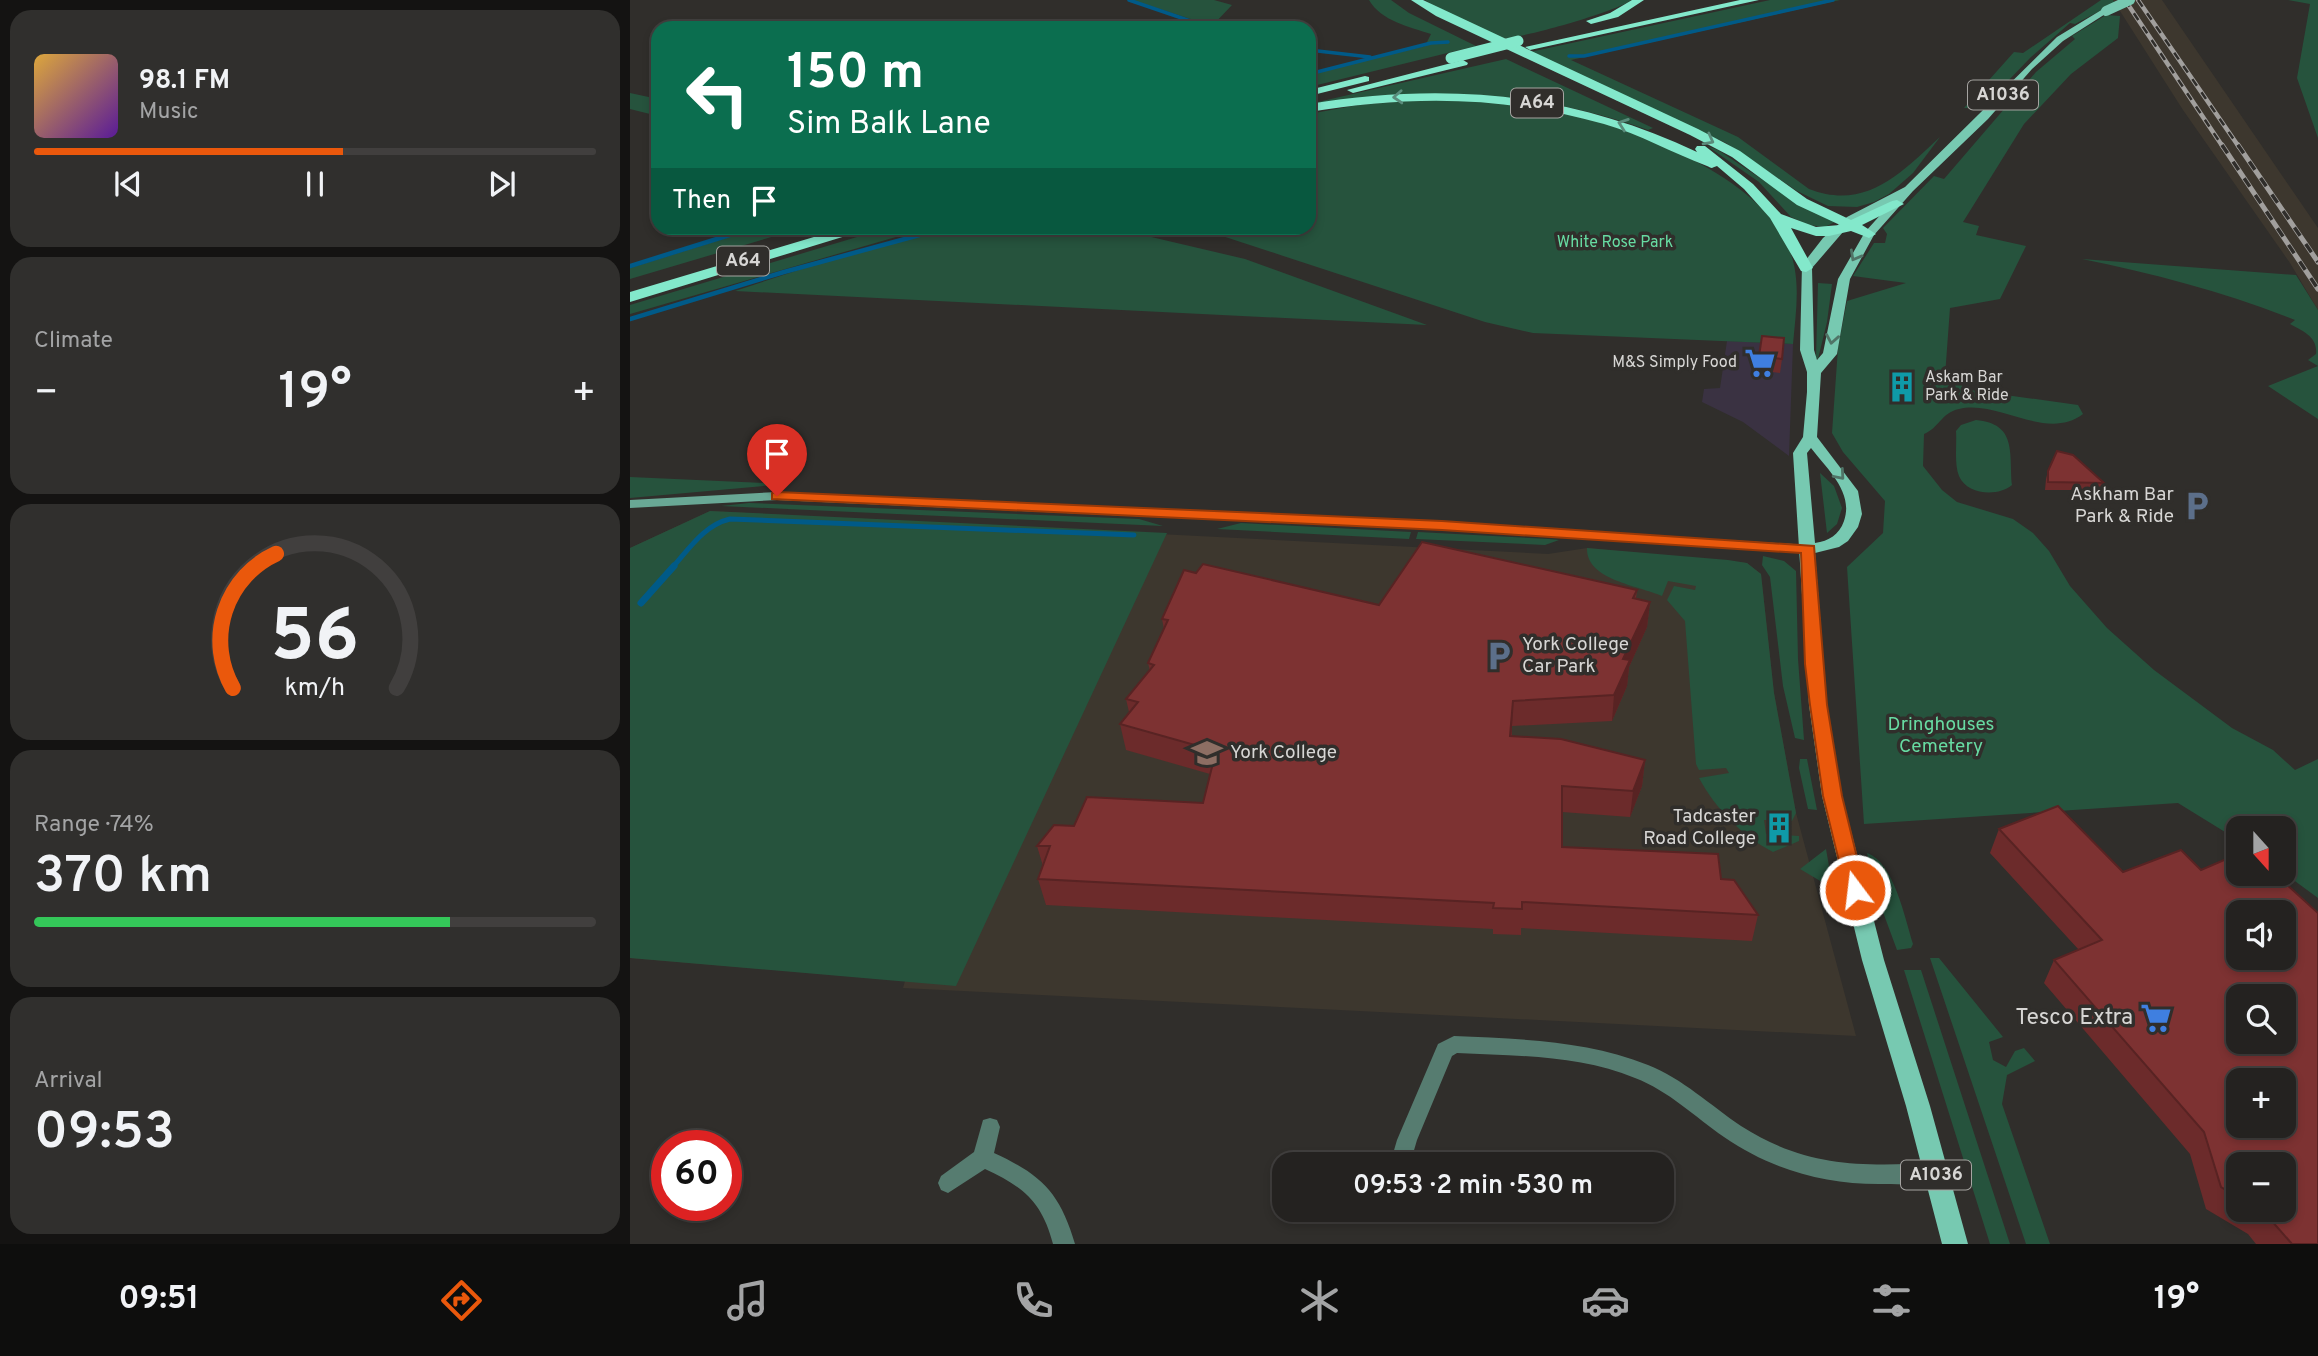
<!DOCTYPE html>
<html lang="en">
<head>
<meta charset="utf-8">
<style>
  body { margin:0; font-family:Overpass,sans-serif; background:#302f2d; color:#f1f3f6; height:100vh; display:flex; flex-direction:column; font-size:26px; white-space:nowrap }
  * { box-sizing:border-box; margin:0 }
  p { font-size:23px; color:#a3a4a5 }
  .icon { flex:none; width:38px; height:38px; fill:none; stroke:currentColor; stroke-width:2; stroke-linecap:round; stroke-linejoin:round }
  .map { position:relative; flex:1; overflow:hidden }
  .drawer { display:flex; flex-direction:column; gap:10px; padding:10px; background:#141312; width:630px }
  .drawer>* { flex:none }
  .banner { position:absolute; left:21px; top:21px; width:665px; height:214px; border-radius:21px; box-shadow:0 4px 10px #0003,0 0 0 2px #413f3e; background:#0b6e4f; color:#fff; overflow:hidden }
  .needle { width:46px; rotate:159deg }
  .tools { position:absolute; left:1596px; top:816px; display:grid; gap:14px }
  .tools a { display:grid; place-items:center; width:70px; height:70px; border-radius:14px; background:#242220; box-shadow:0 4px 10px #0003,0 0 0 2px #413f3e; font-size:35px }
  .speed { position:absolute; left:21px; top:1130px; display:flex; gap:14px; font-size:35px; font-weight:700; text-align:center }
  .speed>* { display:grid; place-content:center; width:91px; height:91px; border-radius:50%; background:#242220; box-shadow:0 4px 10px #0003,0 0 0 2px #413f3e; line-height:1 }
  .speed .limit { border:10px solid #d22; background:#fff; color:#111 }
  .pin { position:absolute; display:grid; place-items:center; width:60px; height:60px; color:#fff; margin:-72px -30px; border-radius:50% 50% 50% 0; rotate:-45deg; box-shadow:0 0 7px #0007 }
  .pin .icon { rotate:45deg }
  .me { position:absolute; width:77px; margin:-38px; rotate:345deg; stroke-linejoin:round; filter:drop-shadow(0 0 5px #0008) }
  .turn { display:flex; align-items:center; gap:24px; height:147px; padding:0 21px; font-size:32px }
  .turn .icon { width:91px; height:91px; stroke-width:2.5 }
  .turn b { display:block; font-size:49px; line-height:60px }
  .then { display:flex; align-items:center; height:66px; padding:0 21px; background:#0003; gap:14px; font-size:26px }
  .big { font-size:52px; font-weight:600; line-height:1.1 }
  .drawer .tile { flex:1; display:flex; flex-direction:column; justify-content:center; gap:10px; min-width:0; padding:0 24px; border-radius:21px; background:#302f2d }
  .drawer .dial { align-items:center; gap:0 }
  .dial svg { height:182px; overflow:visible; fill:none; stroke:#413f3e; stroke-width:7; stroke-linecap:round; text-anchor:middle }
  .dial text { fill:#f1f3f6; stroke:none }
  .song { display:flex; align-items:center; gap:21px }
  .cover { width:84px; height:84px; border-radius:10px; background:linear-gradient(135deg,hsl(40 70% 55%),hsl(270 70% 35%)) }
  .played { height:7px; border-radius:4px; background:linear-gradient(90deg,#ea580c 55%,#413f3e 55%) }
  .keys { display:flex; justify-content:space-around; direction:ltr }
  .heat { display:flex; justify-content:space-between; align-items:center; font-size:38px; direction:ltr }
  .charge { height:10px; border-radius:5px; background:linear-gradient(90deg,#34c759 74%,#413f3e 0) }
  .trip { position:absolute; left:642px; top:1152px; width:402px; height:70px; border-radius:21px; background:#242220; box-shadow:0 4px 10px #0003,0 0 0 2px #413f3e; font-weight:600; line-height:70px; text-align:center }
  .dock { display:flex; height:112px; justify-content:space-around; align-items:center; background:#0e0e0d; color:#a3a4a5 }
  .dock .icon { width:49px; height:49px }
  .dock .selected { color:#ea580c }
  .dock b { font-size:32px; color:#f1f3f6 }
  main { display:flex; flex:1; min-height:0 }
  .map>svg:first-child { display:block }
  .commercial { fill:#3a3242 }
  .built { fill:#3d372e }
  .green { fill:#26533d }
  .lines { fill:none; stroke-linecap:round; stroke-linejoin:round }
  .stream-far3 { stroke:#005a88; stroke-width:3.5 }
  .stream-far2 { stroke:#005a88; stroke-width:4.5 }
  .stream-far1 { stroke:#005a88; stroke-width:5 }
  .stream { stroke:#005a88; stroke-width:7 }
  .street { fill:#567c70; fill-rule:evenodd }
  .secondary { fill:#69a895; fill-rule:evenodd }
  .primary { fill:#77c9b1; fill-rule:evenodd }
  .highway { fill:#83e8cb; fill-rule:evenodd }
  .rail-far1-casing { stroke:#a19f9d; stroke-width:4.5 }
  .rail-casing { stroke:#a19f9d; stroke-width:5 }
  .rail-far1 { stroke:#302e2b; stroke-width:2.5; stroke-dasharray:8; stroke-linecap:butt }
  .rail { stroke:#302e2b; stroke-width:3.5; stroke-dasharray:10; stroke-linecap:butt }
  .primary-bridge { stroke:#77c9b1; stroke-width:10 }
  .highway-bridge { stroke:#83e8cb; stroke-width:11 }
  .wall { fill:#6c2b2b; fill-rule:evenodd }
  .shaded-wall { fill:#582323 }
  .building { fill:#7d3232; stroke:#582323; stroke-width:2; fill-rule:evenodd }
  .oneway { stroke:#5a8b7b }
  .oneway2 { stroke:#507467 }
  .route { fill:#ea580c; stroke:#983908; stroke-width:2 }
  .labels { text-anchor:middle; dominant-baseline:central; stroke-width:7; stroke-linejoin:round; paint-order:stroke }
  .far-park-label { font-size:16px; fill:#67dba2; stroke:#302e2b }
  .far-poi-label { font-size:16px; fill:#d7d6d4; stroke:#302e2b; text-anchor:end }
  .shield { fill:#302e2b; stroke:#a5a4a1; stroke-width:2 }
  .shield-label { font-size:18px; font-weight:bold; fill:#d7d6d4 }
  .poi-label { font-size:19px; fill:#d7d6d4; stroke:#302e2b; text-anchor:end }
  .park-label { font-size:19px; fill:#67dba2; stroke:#302e2b }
  .near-poi-label { font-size:23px; fill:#d7d6d4; stroke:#302e2b; text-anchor:end }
</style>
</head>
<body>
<main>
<section class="drawer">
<div class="tile">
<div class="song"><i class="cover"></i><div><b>98.1 FM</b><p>Music</p></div></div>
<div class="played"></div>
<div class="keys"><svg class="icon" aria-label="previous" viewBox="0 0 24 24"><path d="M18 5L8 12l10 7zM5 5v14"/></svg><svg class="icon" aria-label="pause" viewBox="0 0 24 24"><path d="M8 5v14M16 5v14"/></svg><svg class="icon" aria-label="next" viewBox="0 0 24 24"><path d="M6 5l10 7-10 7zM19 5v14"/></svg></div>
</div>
<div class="tile"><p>Climate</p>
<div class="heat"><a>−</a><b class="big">19°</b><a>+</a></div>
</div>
<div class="tile dial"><svg viewBox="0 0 100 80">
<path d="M14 69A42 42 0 1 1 86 69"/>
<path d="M14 69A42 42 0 0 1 33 10" stroke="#ea580c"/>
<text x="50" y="56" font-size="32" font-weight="700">56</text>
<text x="50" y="72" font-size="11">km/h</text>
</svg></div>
<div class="tile"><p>Range · 74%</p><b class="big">370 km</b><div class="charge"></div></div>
<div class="tile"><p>Arrival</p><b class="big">09:53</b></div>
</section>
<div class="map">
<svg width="1688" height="1244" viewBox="0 0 1688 1244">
  <rect width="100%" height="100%" fill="#302e2b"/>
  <path class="commercial" d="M1097,341L1163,344L1159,456L1113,422L1072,402L1074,389L1090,388Z"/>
  <path class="built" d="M1483,0H1532L1688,228V310L1660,263L1553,110Z
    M80,511L918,554L957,548L1117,563L1131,574L1144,693L1166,813L1226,1036L273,988L275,981L0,958V548Z"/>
  <path class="green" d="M502,0H584L602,5L582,26Z
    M739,0H761L779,13L846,46L679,87V74L795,46L801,34C780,27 751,21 739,0Z
    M795,0H1001C991,10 888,40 872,38C861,37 805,8 795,0Z
    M1140,0H1210L941,60L1108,137L1179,189C1236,211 1271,173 1310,137L1283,173L1259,194L1244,202L1227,207L1198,206L1167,191L1096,143L900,52Z
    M1471,0H1483L1485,3L1445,24L1440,23L1401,57L1352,108H1334L1384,52L1393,53Z
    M1658,0H1688V138L1667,78L1680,4Z
    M1476,15L1490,16L1488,38L1441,74L1394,124L1333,222L1349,226L1346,235L1396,246L1370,299L1320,308L1315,376L1340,390L1448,405L1453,414C1416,442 1368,399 1329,409C1311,413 1309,428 1294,434L1293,466L1312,490L1327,502L1383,519L1403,533L1419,551L1440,586L1477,628L1524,670L1602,728L1643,750L1665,770L1688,759V898L1654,873V828H1608V840L1548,803L1234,824L1217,567L1253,533L1255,501L1213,452L1202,433L1208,348L1217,301L1276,283L1223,276L1244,243H1255L1257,234L1253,228L1304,176L1314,179L1406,72L1445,39L1442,36Z
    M876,59L1023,128L1018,130C904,89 798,89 679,104Z
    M0,93L28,99V116L0,109Z
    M789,100C825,100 860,100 896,105C973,116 1123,167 1157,244C1172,276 1166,310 1163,344L903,333L855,322L577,231L554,228H679V114L728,105Z
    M1077,146L1088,150L1142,186L1205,222L1195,227L1179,225L1161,217L1129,182Z
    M128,228H172L0,279V268Z
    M257,228H297L0,314V305Z
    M320,228H483L615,259L797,325L105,291L187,264Z
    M1452,259L1666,275L1688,310V366L1678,360L1686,354C1688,337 1673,331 1660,324L1665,320C1595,292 1525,274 1452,259Z
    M1188,283L1202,284L1197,322L1188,359L1186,358Z
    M1688,366V419L1638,386Z
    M1346,420C1387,424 1379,452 1382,485C1368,497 1337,495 1329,476C1324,464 1327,444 1326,431L1331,425Z
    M1190,473L1204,486L1212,508L1207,524L1197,533Z
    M0,477L155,484L0,498Z
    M119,503L509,519L533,526L91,506Z
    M80,511L537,533L326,986L0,958V548Z
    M611,523L781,532L779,539L587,529Z
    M788,532L919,539L929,540L915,545L786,539Z
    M957,548L1098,560L1117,563L1131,574L1144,693L1166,813L1162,821L1134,820L1136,834L1169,836V841L1143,852C1112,836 1086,809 1069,778L1099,773L1096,768L1069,770L1066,764L1055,621L1037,600L1044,586L1065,590L1066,586L1038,581L1032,596C1008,585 956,580 957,548Z
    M1133,556L1154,561L1166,571L1168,659L1174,740L1165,738L1153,686L1140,577L1132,565Z
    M1170,759H1177L1187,810L1178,809L1169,768Z
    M1196,849L1202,883L1197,885L1170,869Z
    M1237,853C1264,862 1275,919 1283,944L1281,948L1267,950L1250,904Z
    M1300,958H1309L1373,1037L1359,1042L1363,1060L1376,1067L1385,1051L1394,1048L1405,1061L1377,1075L1372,1104L1420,1244H1396Z
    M1274,970H1291L1380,1244H1360Z"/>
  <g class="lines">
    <path class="stream-far3" d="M499,0L581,28
      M679,50L740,57
      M939,56H954L1203,0
      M679,74L801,43L818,42"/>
    <path class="stream-far2" d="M0,266L122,228
      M0,319L154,272L315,228"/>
    <path class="stream-far1" d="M42,568C59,549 74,525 100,519L504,535"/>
    <path class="stream" d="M11,603L44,566"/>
    <path class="street" d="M824,1036C889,1039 956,1040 1018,1065C1053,1079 1080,1105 1111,1126C1177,1168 1230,1166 1305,1163L1312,1166L1315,1173L1312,1180C1295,1187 1273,1184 1254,1184C1196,1185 1142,1170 1094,1137C1065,1117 1039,1091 1005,1078C950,1055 886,1056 827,1053L822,1056L787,1140L780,1164H760L767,1140L808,1044Z
      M360,1118L367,1120L370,1127L364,1153C412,1175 430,1193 445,1244H423C412,1202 394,1187 355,1169L318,1193L311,1190L308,1183L311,1176L344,1152L353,1120Z"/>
    <path class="secondary" d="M147,492L812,522L1179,545L1186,549L1179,553L812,530L147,500L0,508V500Z"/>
    <path class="primary" d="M1473,9L1480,11L1433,41L1402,69L1358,119L1283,191L1244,235L1220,279L1207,354L1191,373L1187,437L1228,491L1232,514L1228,527L1218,541L1209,547L1185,553L1197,705L1212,796L1254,960L1300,1106L1338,1244H1312L1276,1106L1232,960L1192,796L1179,705L1163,453L1173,437L1177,392V372L1170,350L1172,265L1193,238L1217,217L1275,187L1427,37ZM1263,201L1235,232L1208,279L1193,353L1187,360L1184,350L1182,268L1213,232ZM1181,448C1197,469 1224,492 1214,521C1209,535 1199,541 1185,543L1177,453Z"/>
    <path class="highway" d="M781,0H793L1068,129L1110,151L1177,199L1221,220L1262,201L1267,200L1274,204L1232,225L1246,234L1239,238L1221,231L1199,236H1186L1161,228L1183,268L1176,272L1171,271L1140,218L1114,189L1087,166C1081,168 1083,169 1077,166C1042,153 1010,134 974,124C873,96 782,95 679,112V104C815,82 941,92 1067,152L1065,149L1067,146H1075L1123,184L1151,214L1186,227L1210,225L1167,205L1102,157L1060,135L806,16Z
      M1002,0H1014L988,17L961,24L956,21L980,13Z
      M1110,0H1129L900,50L895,47Z
      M833,60L838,63L837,65L723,93L717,90Z
      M735,76L739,77V81L679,96V90Z
      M214,228H234L232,231L0,302V292Z"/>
    <g class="rail-far1-casing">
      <path id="rail-far1" d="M1495,0L1593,147
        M1508,0L1609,147"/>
    </g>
    <g class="rail-casing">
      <path id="rail" d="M1592,145L1688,289
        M1608,145L1688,262"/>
    </g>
    <use href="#rail-far1" class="rail-far1"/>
    <use href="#rail" class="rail"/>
    <path class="primary-bridge" d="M1476,11L1500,0"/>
    <path class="highway-bridge" d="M821,58L888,41"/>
  </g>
  <path class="wall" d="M1132,336L1152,359L1150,373L1127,370Z
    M1418,471L1474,483L1472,490H1415L1416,479Z
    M566,573L749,605L1007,590L1006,599L1020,602L1017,627L999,667L997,686L982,721L882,726V736L1015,760L1012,786L1000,817L932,812V847L1091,879L1128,915L1122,941L891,928V935L863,934V929L416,905L408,879L413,866L407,846L444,826L573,803L580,774L496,750L490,724L499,712L496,699L520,671L518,663L534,629L532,619Z
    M1428,806L1688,1244H1626L1618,1234L1576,1209L1560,1154L1414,983L1424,960L1449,950L1360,853L1369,829ZM1608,1164L1654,1209H1608Z"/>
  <path class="shaded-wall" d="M1020,602L1017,627L999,667L997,686L982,721L984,695L993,659Z
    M883,701L882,726L879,762L880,736Z
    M1015,760L1012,786L1000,817L1003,791Z"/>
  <path class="building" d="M1132,336L1154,338L1152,359L1129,356Z
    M1427,451L1443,455L1474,483L1418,482V471Z
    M792,542L1007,590L1003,598L1020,602L993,659L1000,660L984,695L883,701L880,736L931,739L1015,760L1003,791L932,786V847L1088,854L1091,879L1104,880L1128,915L892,902V909L863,908L864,903L408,879L420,846H407L424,825L444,826L457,797L573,803L586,751L490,724L508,702L496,699L524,665L518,663L538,620L532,619L554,570L566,573L573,564L749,605Z
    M1428,806L1493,872L1551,850L1571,870L1608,854V873H1644L1688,913V1244H1662L1634,1212L1629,1209H1654V1164H1608V1197L1591,1187L1574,1132L1424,960L1472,940L1369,829ZM1608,912H1654V957H1608ZM1608,996H1654V1041H1608ZM1608,1080H1654V1125H1608Z"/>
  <defs><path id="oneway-chevron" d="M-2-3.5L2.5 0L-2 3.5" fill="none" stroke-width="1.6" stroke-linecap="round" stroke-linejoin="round" transform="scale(1.75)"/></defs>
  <g class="oneway">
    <use href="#oneway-chevron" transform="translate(768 97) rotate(177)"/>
    <use href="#oneway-chevron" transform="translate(993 124) rotate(-161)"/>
    <use href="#oneway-chevron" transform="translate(1079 140) rotate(28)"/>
  </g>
  <g class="oneway2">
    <use href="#oneway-chevron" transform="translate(1225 256) rotate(119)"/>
    <use href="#oneway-chevron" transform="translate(1202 339) rotate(100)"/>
    <use href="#oneway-chevron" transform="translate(1210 475) rotate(49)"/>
  </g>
  <path class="route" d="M147,492L812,521L1184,546L1197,705L1212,796L1235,890L1232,896L1225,898L1218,896L1216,890L1193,796L1180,705L1175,664L1171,553L812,530L142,499V493Z"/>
  <defs>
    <g id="supermarket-bare" transform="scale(2.415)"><path d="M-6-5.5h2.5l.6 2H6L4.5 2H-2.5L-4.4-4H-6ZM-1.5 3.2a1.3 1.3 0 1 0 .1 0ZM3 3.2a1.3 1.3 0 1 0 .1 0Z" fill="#3f7fe0" stroke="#302e2b" stroke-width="2.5" paint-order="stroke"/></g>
    <g id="building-bare" transform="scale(2.415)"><path d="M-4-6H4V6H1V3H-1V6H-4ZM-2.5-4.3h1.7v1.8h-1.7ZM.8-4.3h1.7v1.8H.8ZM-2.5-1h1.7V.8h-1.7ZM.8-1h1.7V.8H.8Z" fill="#0f9aa8" stroke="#302e2b" stroke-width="2.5" paint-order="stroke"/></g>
    <g id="parking-bare" transform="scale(2.415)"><path d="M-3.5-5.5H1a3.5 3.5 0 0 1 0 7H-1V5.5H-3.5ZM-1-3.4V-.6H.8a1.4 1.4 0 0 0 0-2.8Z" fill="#5c6f8a" stroke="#302e2b" stroke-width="2.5" paint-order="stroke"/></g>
    <g id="university-bare" transform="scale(2.415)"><path d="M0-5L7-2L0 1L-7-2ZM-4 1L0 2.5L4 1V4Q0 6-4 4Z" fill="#8d6e63" stroke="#302e2b" stroke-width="2.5" paint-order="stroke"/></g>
  </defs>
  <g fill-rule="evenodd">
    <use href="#supermarket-bare" x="1130" y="363"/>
    <use href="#building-bare" x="1272" y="387"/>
    <use href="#parking-bare" x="1567" y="506"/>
    <use href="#parking-bare" x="869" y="656"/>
    <use href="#university-bare" x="577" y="753"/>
    <use href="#building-bare" x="1149" y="828"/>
    <use href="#supermarket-bare" x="1526" y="1018"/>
  </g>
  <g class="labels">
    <g class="far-park-label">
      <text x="985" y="243">White Rose Park</text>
    </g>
    <g class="far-poi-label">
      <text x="1107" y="363">M&amp;S Simply Food</text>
      <text x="1295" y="378" text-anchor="start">Askam Bar<tspan x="1295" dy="18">Park &amp; Ride</tspan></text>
    </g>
    <g class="shield">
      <rect x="1338" y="80.5" width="70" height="29" rx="5"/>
      <rect x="881" y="88.5" width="52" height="29" rx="5"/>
      <rect x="87" y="246.5" width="52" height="29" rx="5"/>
      <rect x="1271" y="1160.5" width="70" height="29" rx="5"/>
    </g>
    <g class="shield-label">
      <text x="1373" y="95">A1036</text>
      <text x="907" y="103">A64</text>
      <text x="113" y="261">A64</text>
      <text x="1306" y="1175">A1036</text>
    </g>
    <g class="poi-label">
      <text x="1544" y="495">Askham Bar<tspan x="1544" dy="22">Park &amp; Ride</tspan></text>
      <text x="892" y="645" text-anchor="start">York College<tspan x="892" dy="22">Car Park</tspan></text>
      <text x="600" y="753" text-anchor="start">York College</text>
      <text x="1126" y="817">Tadcaster<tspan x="1126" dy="22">Road College</tspan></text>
    </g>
    <g class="park-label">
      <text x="1311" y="725">Dringhouses<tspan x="1311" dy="22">Cemetery</tspan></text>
    </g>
    <g class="near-poi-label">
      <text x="1503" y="1018">Tesco Extra</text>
    </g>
  </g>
</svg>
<div class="tools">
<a><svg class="needle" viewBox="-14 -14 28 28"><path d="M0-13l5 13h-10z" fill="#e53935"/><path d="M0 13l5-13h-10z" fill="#a3a4a5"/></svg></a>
<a><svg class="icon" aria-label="sound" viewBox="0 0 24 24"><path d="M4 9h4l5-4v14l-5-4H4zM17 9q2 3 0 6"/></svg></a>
<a><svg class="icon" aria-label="search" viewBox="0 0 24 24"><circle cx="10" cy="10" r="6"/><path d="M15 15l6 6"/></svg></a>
<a>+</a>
<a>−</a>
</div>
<div class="speed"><div class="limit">60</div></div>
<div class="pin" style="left:147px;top:496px;background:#d93025"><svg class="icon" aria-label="arrive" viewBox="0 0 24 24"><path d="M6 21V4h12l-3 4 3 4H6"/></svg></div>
<svg class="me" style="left:1225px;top:890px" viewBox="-20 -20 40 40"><circle r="17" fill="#ea580c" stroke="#fff" stroke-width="3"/><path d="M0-11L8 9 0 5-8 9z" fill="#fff"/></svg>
<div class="trip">09:53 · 2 min · 530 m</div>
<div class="banner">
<div class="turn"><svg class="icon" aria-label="left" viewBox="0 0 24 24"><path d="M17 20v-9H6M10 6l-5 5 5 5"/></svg><div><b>150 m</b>Sim Balk Lane</div></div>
<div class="then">Then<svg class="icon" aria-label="arrive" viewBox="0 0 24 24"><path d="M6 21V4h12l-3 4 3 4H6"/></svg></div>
</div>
</div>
</main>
<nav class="dock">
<b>09:51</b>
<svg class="icon selected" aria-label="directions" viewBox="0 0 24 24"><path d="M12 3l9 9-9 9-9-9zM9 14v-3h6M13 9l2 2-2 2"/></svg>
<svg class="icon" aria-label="music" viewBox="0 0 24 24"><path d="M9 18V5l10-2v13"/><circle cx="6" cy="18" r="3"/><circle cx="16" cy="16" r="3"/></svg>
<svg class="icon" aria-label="phone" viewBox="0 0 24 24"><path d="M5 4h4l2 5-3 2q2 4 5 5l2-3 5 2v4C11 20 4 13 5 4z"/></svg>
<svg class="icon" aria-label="climate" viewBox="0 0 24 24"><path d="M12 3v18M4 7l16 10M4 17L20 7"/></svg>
<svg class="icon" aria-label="car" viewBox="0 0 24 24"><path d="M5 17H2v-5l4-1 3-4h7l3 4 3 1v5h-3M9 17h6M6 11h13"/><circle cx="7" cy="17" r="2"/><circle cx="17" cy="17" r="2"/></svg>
<svg class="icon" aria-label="filters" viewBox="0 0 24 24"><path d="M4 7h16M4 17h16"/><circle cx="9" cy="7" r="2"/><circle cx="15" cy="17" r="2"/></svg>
<b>19°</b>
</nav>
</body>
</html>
